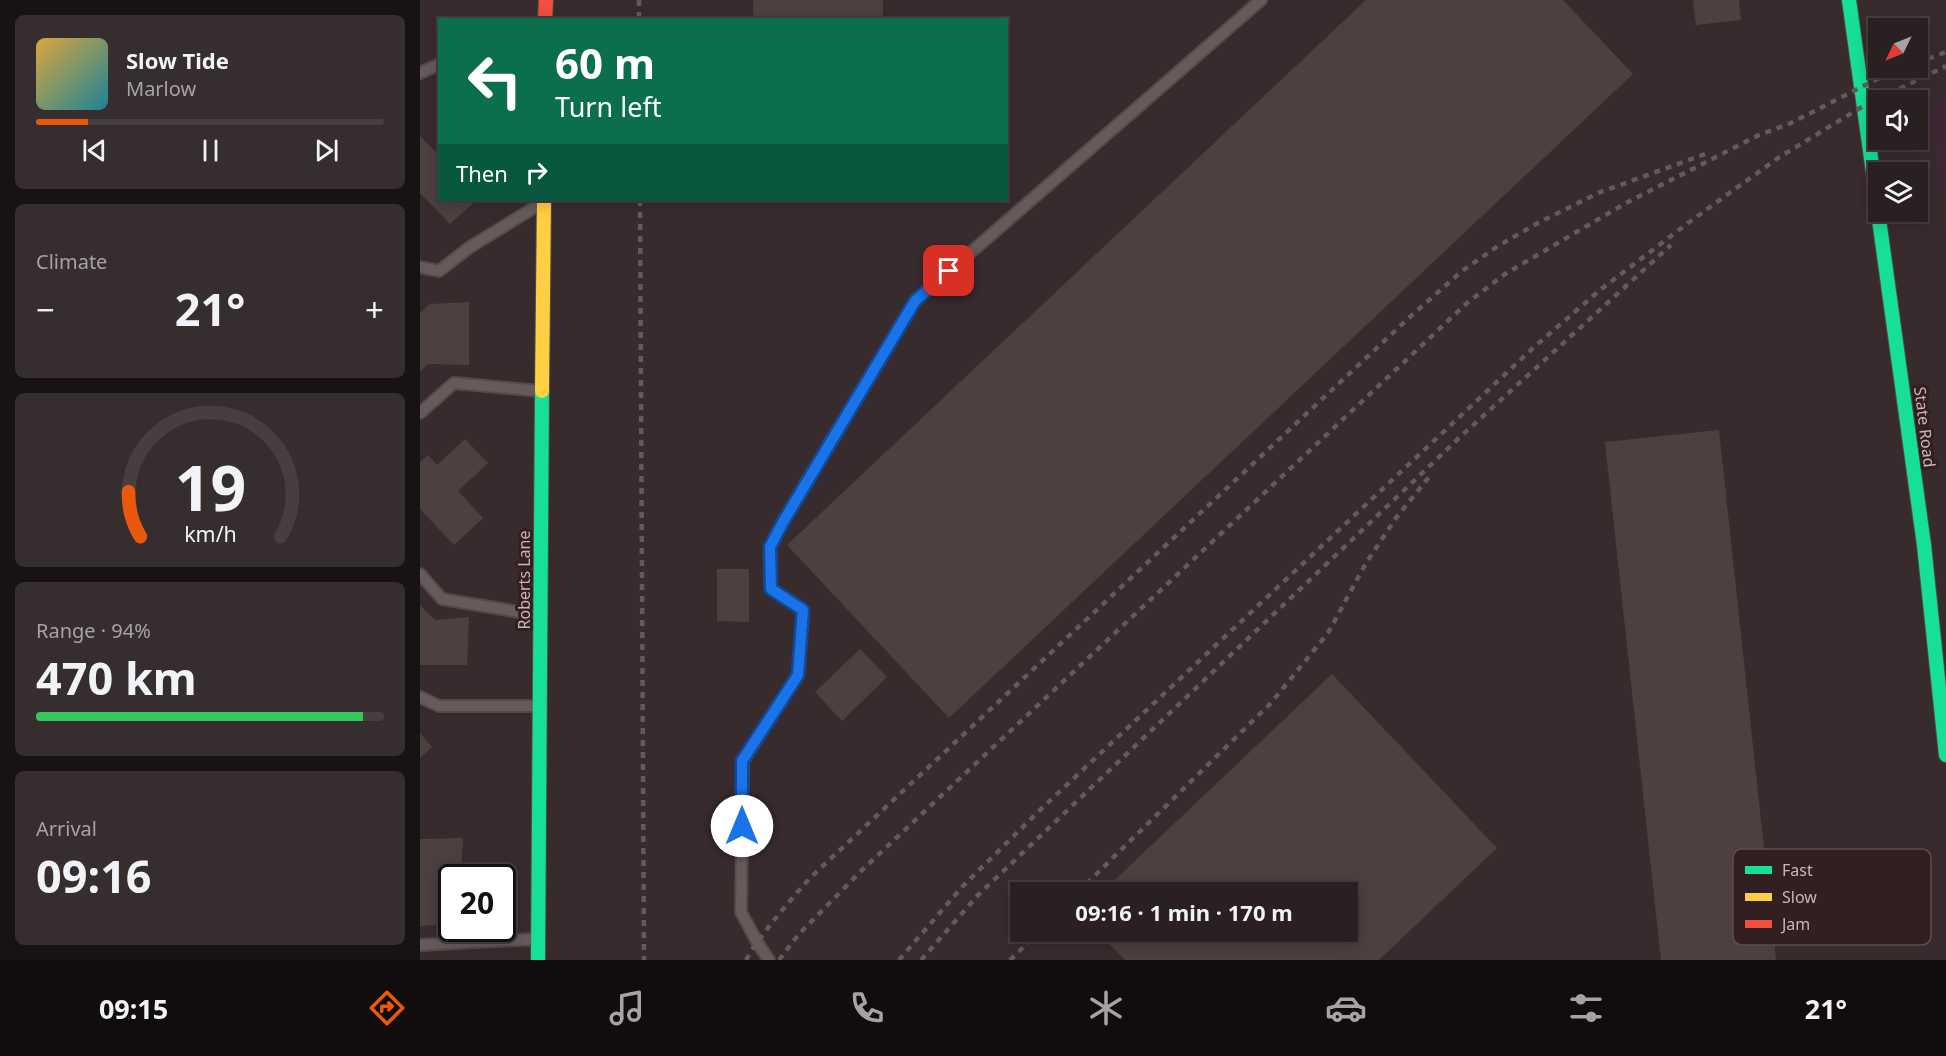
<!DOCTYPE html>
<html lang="en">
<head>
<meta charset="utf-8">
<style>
  body { margin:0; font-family:"Noto Sans",sans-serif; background:#362d2f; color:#f1f3f6; height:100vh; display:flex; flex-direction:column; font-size:22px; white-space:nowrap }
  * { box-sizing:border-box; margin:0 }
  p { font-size:20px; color:#a5a3a5 }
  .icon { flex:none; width:33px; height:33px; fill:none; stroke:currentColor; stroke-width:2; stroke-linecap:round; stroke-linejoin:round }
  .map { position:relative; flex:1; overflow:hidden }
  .side { display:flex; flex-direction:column; gap:15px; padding:15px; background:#171213; width:420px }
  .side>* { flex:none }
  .banner { position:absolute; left:18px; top:18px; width:570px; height:183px; border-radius:0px; box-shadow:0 3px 15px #0003,0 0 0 2px #463e40; background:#0b6e4f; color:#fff; overflow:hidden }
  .needle { width:39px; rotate:227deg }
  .fabs { position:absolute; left:1448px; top:18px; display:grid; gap:12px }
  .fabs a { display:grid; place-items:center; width:60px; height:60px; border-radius:0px; background:#2a2022; box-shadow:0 3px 15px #0003,0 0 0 2px #463e40; font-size:30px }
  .speed { position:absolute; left:18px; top:864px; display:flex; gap:12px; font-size:30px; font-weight:700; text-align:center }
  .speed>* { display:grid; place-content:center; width:78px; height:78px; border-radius:50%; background:#2a2022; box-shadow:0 3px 15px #0003,0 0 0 2px #463e40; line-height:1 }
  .speed .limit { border:3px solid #111; border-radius:9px; background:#fff; color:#111 }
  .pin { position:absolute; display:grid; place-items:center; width:51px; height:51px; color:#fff; margin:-26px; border-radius:12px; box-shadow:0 3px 9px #0006 }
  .me { position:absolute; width:66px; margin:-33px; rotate:0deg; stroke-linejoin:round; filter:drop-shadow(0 0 4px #0008) }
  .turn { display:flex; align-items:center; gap:21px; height:126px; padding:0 18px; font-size:27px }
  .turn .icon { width:78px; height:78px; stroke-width:2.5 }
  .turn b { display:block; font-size:42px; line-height:51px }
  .then { display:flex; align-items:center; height:57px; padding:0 18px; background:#0003; gap:12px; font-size:22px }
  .big { font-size:45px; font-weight:700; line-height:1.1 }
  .side .widget { flex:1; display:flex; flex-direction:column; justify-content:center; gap:9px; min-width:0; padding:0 21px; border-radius:9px; background:#362d2f }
  .side .dial { align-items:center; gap:0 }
  .dial svg { height:156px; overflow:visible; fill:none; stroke:#463e40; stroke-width:7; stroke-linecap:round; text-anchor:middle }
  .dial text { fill:#f1f3f6; stroke:none }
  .song { display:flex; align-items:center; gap:18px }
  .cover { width:72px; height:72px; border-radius:9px; background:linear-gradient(135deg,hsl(40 70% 55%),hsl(190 70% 35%)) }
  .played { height:6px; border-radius:3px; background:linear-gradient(90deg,#ea580c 15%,#463e40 15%) }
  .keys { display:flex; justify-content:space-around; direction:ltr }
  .heat { display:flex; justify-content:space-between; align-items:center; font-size:33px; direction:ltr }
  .charge { height:9px; border-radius:4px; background:linear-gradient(90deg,#34c759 94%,#463e40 0) }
  .trip { position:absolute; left:590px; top:882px; width:348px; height:60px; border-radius:0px; background:#2a2022; box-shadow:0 3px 15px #0003,0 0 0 2px #463e40; font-weight:700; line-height:60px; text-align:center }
  .dock { display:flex; height:96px; justify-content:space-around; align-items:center; background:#110d0e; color:#a5a3a5 }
  .dock .icon { width:42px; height:42px }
  .dock .selected { color:#ea580c }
  .dock b { font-size:27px; color:#f1f3f6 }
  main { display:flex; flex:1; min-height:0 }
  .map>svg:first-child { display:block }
  .green { fill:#3d2834 }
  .building { fill:#4c4041 }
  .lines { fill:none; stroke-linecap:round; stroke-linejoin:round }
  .lane-casing { stroke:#55494a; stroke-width:14 }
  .fast-casing { stroke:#55494a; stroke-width:16 }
  .slow-casing { stroke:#55494a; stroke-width:16 }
  .jam-casing { stroke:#55494a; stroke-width:16 }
  .lane { stroke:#665b5c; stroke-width:10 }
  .fast { stroke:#16e098; stroke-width:14 }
  .slow { stroke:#ffcf43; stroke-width:14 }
  .jam { stroke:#f24e42; stroke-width:14 }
  .rail { stroke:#645a5b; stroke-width:4.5; stroke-dasharray:6 6; stroke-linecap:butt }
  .route-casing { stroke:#114b97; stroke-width:15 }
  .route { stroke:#1a73e8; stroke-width:10 }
  .labels { text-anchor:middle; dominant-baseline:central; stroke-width:6; stroke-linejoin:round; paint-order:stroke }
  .street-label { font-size:16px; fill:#c8b6b8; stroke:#321f21 }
  .key { fill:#321f21; stroke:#5f4c4e; stroke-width:1.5 }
  .key-label { font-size:16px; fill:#c8b6b8 }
</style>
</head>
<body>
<main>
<section class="side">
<div class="widget">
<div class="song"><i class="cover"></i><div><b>Slow Tide</b><p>Marlow</p></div></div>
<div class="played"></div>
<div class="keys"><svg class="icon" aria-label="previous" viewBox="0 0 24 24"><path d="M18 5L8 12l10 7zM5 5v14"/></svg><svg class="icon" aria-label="pause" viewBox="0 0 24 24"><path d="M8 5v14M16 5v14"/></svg><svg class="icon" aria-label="next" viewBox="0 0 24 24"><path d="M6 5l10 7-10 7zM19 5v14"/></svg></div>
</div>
<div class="widget"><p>Climate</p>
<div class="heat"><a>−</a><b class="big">21°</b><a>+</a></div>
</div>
<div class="widget dial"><svg viewBox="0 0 100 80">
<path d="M14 69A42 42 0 1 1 86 69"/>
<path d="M14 69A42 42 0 0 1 8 46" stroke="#ea580c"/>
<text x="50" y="56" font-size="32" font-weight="700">19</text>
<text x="50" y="72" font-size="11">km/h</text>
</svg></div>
<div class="widget"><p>Range · 94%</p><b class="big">470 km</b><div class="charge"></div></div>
<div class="widget"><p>Arrival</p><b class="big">09:16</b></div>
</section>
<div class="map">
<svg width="1526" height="960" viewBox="0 0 1526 960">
  <rect width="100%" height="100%" fill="#382b2d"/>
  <path class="green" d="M1526,99V234L1508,107Z"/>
  <path class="building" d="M333,0H463V20H333Z
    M946,0H1143L1213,74L529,718L367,545Z
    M1273,0H1319L1321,20L1276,25Z
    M0,136L20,156V200H57L30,224L0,193Z
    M49,302V365L8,364L0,372V313L10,304Z
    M1299,430L1356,960H1241L1185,442Z
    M45,439L68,463L38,491L63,518L34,545L0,509V462L8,455L17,465Z
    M297,569H329V622L297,621Z
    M0,605L15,620L49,617L47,665H0Z
    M440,649L467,677L422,721L395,692Z
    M912,674L1077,848L959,960H705L677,932H927V892H682Z
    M0,733L12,747L0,758Z
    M43,838L41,878H32V924L0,926V839Z"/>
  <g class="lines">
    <g class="lane-casing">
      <path id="lane" d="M0,73L20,64
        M0,267L19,271L50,247L120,204
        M0,413L34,383L120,391
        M0,574L22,599L117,615
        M0,697L19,706H118
        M0,945L115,939
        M349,960L337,942L321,912L323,761L378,675L383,610L351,589L350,547L363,522L495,301L841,0"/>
    </g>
    <g class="fast-casing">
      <path id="fast" d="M1429,0L1458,208
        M1458,212L1504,545L1526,755
        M118,960L122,391"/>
    </g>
    <g class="slow-casing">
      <path id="slow" d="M122,391L124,200"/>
    </g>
    <g class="jam-casing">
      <path id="jam" d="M125,20L126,0"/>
    </g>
    <use href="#lane" class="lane"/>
    <use href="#fast" class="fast"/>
    <use href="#slow" class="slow"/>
    <use href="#jam" class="jam"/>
    <path class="rail" d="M219,0V20
      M1497,63L1526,52
      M220,200L224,960
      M658,892L851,703L908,633L946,563L976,518L1009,477
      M326,960C344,930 367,904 390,878L992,315L1042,271L1078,246L1116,224L1178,193L1288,153
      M359,960L379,934L441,871L1047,303L1085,274L1206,203L1339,135L1371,123L1467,74L1485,68
      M479,960L542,887L621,809L1113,348L1180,290L1268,223L1358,158L1440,108L1526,66
      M501,960L559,894L593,862L1039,438L1251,245
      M590,960L619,932"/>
  </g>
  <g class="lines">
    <g class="route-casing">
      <path id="route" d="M322,826V761L378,675L383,610L351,589L350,547L363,522L495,301L529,271"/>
    </g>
    <use href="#route" class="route"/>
  </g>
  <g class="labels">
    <g class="street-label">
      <text transform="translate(1505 427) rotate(83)">State Road</text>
      <text transform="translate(104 580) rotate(-90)">Roberts Lane</text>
    </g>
  </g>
  <rect x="1313" y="849" width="198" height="96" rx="9" class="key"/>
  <rect x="1325" y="866" width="27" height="8" fill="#16e098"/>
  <rect x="1325" y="893" width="27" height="8" fill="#ffcf43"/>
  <rect x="1325" y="920" width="27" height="8" fill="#f24e42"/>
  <g class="key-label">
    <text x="1362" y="876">Fast</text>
    <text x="1362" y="903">Slow</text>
    <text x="1362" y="930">Jam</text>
  </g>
</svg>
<div class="fabs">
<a><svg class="needle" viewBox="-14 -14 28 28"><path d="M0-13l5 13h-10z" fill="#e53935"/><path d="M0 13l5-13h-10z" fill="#a5a3a5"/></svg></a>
<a><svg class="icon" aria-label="sound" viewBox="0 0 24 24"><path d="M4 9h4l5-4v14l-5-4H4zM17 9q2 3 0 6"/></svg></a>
<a><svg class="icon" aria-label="layers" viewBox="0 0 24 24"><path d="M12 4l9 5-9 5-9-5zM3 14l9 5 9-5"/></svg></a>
</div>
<div class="speed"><div class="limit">20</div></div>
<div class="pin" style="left:529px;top:271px;background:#d93025"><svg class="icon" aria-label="arrive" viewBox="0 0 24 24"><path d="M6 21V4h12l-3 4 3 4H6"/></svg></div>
<svg class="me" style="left:322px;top:826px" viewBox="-20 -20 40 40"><circle r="19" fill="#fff"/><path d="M0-13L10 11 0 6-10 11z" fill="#1a73e8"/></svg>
<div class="trip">09:16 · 1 min · 170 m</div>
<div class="banner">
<div class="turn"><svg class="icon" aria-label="left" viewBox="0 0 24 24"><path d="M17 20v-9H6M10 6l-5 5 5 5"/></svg><div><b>60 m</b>Turn left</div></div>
<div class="then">Then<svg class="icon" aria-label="right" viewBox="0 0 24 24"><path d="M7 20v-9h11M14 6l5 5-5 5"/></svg></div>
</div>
</div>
</main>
<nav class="dock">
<b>09:15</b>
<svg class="icon selected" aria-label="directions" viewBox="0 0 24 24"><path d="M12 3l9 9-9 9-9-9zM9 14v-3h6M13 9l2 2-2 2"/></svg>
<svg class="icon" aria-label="music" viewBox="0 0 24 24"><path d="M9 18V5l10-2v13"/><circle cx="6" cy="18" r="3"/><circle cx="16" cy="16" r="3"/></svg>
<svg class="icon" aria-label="phone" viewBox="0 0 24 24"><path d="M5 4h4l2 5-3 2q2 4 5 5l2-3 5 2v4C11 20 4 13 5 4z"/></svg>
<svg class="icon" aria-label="climate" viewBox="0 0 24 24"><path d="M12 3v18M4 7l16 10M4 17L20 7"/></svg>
<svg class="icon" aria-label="car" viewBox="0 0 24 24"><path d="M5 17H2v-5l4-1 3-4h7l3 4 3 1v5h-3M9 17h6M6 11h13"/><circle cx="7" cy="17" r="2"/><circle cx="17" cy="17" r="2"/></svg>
<svg class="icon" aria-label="filters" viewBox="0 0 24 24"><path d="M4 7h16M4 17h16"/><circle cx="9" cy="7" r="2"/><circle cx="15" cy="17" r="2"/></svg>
<b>21°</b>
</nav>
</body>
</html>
